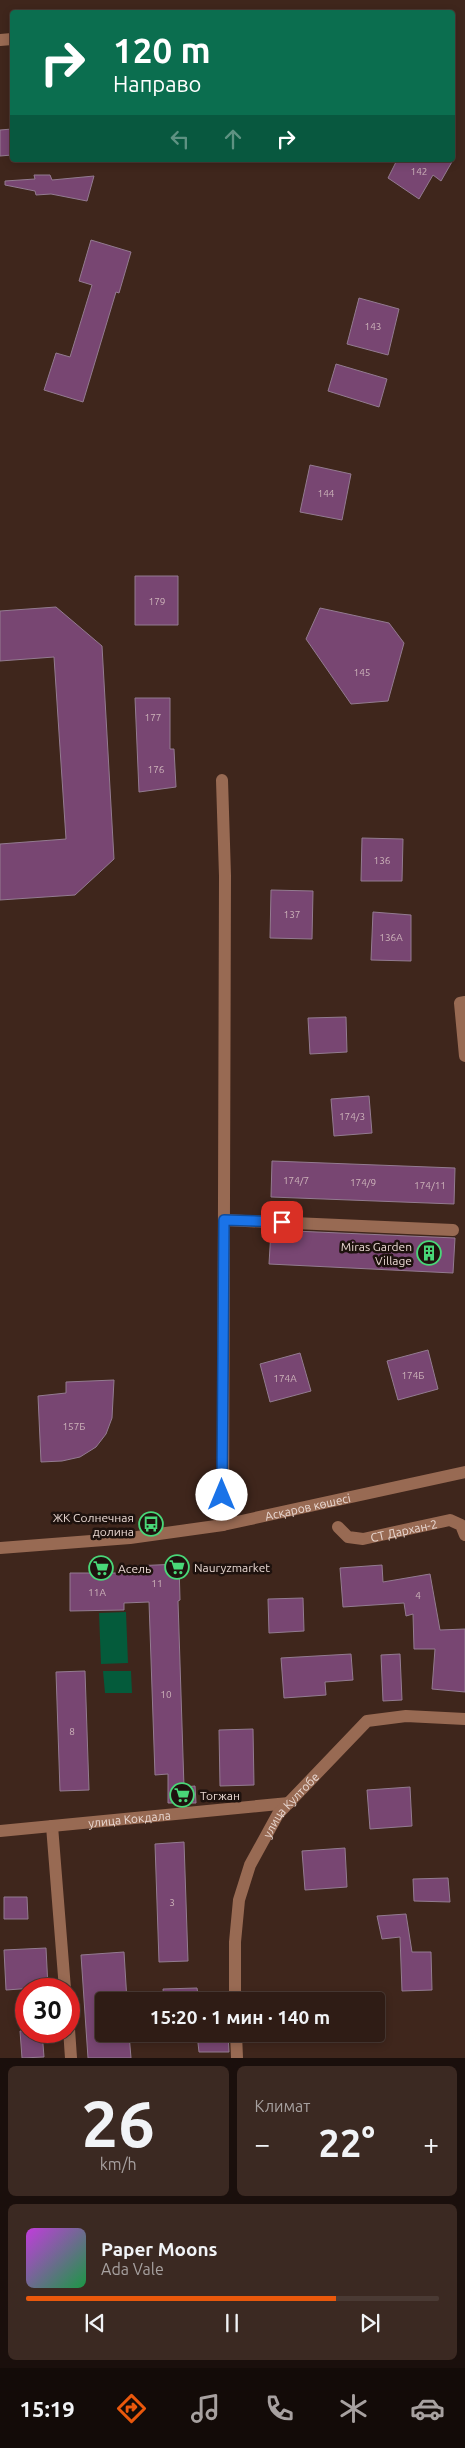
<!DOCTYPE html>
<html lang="ru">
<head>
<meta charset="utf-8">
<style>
  body { margin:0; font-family:Ubuntu,sans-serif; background:#3b2922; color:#f1f3f6; height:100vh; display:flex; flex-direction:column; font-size:19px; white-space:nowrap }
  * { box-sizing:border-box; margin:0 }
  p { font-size:16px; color:#a7a1a0 }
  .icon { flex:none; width:28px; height:28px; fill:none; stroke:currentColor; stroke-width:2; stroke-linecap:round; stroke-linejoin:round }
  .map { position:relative; height:2058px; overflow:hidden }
  .drawer { display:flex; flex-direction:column; gap:8px; padding:8px; background:#1a0f0c; flex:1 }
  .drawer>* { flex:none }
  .top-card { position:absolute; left:10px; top:10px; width:445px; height:152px; border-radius:5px; box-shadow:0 2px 8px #0003,0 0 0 1px #4a3a34; background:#0b6e4f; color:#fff; overflow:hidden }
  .speed { position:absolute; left:15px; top:1978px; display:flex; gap:10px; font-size:25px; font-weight:700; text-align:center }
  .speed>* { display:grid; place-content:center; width:65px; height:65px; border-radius:50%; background:#2f1c15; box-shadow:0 2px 8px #0003,0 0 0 1px #4a3a34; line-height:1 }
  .speed .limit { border:8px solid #d22; background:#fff; color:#111 }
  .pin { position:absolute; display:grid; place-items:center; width:42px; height:42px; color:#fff; margin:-21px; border-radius:10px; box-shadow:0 2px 8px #0006 }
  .me { position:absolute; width:55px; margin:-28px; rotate:0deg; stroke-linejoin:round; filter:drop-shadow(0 0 4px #0008) }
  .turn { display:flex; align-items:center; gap:18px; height:105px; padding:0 20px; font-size:22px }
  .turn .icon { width:65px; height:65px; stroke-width:2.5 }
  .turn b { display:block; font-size:35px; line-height:42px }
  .lanes { display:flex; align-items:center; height:48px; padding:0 20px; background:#0003; justify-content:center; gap:25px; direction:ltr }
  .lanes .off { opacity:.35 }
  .big { font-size:38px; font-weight:700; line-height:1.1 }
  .drawer .tile { flex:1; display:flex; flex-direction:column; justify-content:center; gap:8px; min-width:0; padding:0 18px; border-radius:8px; background:#3b2922 }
  .drawer .dial { align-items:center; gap:0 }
  .dial b { font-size:65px; line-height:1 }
  .song { display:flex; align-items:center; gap:15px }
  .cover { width:60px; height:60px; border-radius:8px; background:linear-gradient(135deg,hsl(290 70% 55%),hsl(140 70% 35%)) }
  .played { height:5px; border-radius:2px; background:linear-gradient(90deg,#ea580c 75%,#4a3a34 75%) }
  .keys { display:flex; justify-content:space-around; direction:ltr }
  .heat { display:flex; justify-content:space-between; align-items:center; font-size:28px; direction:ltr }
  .drawer .tiles { flex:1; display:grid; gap:8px; grid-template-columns:1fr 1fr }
  .tile:last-child { grid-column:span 2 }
  .trip { position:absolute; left:95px; top:1992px; width:290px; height:50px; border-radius:5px; background:#2f1c15; box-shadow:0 2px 8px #0003,0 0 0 1px #4a3a34; font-weight:700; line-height:50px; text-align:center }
  .dock { display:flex; height:80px; justify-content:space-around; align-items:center; background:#130b08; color:#a7a1a0 }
  .dock .icon { width:35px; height:35px }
  .dock .selected { color:#ea580c }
  .dock b { font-size:22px; color:#f1f3f6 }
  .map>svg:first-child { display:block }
  .green { fill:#045b3b }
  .building { fill:#784672; stroke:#937b90 }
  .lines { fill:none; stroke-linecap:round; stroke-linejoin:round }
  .minor { stroke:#986a53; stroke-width:12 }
  .route-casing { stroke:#114b97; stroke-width:12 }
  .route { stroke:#1a73e8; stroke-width:9 }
  .labels { text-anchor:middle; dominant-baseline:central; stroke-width:5; stroke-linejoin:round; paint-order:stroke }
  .number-label { font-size:10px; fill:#cdb4ba }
  .poi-label { font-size:12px; fill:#e9d8d2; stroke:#1e120e; text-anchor:start }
  .street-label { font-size:12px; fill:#e9d8d2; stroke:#1e120e }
</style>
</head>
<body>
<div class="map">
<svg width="465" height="2058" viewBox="0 0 465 2058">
  <rect width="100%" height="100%" fill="#3f261c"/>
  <path class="green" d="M126,1612L128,1663L101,1664L99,1613Z
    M103,1671H131L132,1693H105Z"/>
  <path class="building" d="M12,129V155L0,156V130Z
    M397,160H453L441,181L433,175L419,199L388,178Z
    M34,175H50L52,180L94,176L87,201L51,194L36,195L35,191L5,185V181L35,179Z
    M91,240L131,252L119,293L116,292L83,402L44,390L56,353L70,357L92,285L79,281Z
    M359,298L399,309L388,355L347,344Z
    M336,364L387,379L379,407L328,391Z
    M310,465L351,474L342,520L300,512Z
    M135,576H178V625H135Z
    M56,607L102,646L114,859L75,895L0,900V844L66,839L54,657L0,661V611Z
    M320,608L389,623L404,643L388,701L351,704L306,639Z
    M135,698H170V749H174L176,787L139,792Z
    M362,838L403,839L402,881H361Z
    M271,890L313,891L312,939L270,938Z
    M373,912L411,915V961L371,960Z
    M346,1017L347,1052L310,1054L308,1018Z
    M369,1096L372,1133L334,1136L331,1099Z
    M272,1161L455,1168L454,1204L271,1197Z
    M271,1230L455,1238L453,1273L269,1264Z
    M428,1350L438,1389L398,1400L387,1361Z
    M300,1353L311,1391L270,1402L260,1364Z
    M114,1380L112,1418L106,1434L96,1447L80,1457L62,1461L41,1462L38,1396L66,1393V1382Z
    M179,1564L180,1600L178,1601L184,1787L195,1786L196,1803H168V1774L155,1775L149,1602L124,1603V1610L70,1611V1573H133V1566Z
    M382,1565L383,1582L430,1574L440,1630L465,1629V1692L432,1689L435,1649H414L413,1614L406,1616L404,1603L343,1607L340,1568Z
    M303,1598L304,1631L269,1633L268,1599Z
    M351,1654L353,1680L325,1682L326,1695L284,1698L281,1658Z
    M400,1654L402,1700L383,1701L381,1655Z
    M85,1671L89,1790L60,1791L56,1672Z
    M253,1729L254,1785L220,1786L219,1730Z
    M410,1787L412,1826L370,1829L367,1790Z
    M184,1842L188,1961L159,1962L155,1844Z
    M345,1848L347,1887L305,1890L302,1851Z
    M448,1878L450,1902L414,1901L413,1879Z
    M4,1897H27L28,1919H4Z
    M406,1914L412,1952H431L432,1990L402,1991L400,1937L382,1939L377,1916Z
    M46,1948L48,1987L6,1990L4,1950Z
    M124,1952L127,2001H104V2034H129L131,2058H88L81,1955Z
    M197,1988L199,2001H164L163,1989Z
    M20,2031H42L44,2057L22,2058Z
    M197,2034H228L229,2052H199Z"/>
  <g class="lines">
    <g class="minor">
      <path d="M0,40L12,39"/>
      <path d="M222,780L225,876L223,1525"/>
      <path d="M465,1002L460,1003L465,1056"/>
      <path d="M224,1220L453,1230"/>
      <path id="s1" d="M338,1527L348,1537L363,1539L450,1520L461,1525L465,1535"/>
      <path id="s2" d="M0,1548L130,1538L223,1525L465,1472"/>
      <path d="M52,1826L65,1989"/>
      <path id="s3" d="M0,1831L289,1803"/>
      <path id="s4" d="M235,2001V1942L239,1900L250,1865L278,1814L367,1721L406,1716L465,1719"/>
      <path d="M69,2029L71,2058"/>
      <path d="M236,2034L237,2058"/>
    </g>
  </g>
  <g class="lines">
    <g class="route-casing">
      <path id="route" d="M222,1495L224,1220L282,1222"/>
    </g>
    <use href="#route" class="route"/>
  </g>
  <defs>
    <g id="building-ring" transform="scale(1.25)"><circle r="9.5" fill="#1e120e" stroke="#49d778" stroke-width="1.5"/><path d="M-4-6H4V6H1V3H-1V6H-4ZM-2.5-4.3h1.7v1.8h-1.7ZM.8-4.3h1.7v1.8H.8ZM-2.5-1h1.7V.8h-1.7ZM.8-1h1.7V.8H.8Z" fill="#49d778"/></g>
    <g id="bus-ring" transform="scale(1.25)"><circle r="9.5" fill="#1e120e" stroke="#49d778" stroke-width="1.5"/><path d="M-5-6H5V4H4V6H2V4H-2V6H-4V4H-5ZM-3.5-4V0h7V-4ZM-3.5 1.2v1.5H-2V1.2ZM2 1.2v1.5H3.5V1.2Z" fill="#49d778"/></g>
    <g id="supermarket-ring" transform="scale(1.25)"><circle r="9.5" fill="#1e120e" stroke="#49d778" stroke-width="1.5"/><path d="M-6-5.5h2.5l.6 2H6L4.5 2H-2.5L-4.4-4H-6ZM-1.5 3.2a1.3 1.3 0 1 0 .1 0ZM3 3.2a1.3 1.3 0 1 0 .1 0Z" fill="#49d778"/></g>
  </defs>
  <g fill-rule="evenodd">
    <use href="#building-ring" x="429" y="1253"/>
    <use href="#bus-ring" x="151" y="1524"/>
    <use href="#supermarket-ring" x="177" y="1567"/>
    <use href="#supermarket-ring" x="101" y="1568"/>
    <use href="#supermarket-ring" x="182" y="1795"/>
  </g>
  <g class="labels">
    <g class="number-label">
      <text x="419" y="171">142</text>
      <text x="373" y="326">143</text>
      <text x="326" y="493">144</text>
      <text x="157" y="601">179</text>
      <text x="362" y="672">145</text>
      <text x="153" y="717">177</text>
      <text x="156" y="769">176</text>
      <text x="382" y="860">136</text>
      <text x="292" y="914">137</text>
      <text x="391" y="937">136А</text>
      <text x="352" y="1116">174/3</text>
      <text x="296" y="1180">174/7</text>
      <text x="363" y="1182">174/9</text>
      <text x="430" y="1185">174/11</text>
      <text x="413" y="1375">174Б</text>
      <text x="285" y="1378">174А</text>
      <text x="74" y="1426">157Б</text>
      <text x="157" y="1583">11</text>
      <text x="97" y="1592">11А</text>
      <text x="418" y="1595">4</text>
      <text x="166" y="1694">10</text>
      <text x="72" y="1731">8</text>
      <text x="172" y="1902">3</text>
    </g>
    <g class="poi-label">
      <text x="412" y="1246" text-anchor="end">Miras Garden<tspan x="412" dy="14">Village</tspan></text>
      <text x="134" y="1517" text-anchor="end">ЖК Солнечная<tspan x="134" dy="14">долина</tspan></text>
      <text x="194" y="1567">Nauryzmarket</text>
      <text x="118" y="1568">Асель</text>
      <text x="200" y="1795">Тогжан</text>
    </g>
    <g class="street-label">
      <text stroke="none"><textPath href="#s2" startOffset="311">Асқаров көшесі</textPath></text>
      <text stroke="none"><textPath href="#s1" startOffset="71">СТ Дархан-2</textPath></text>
      <text stroke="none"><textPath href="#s4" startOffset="211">улица Култобе</textPath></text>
      <text stroke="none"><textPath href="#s3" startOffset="130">улица Кокдала</textPath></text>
    </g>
  </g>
</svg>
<div class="speed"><div class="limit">30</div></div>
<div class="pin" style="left:282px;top:1222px;background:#d93025"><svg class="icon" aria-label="arrive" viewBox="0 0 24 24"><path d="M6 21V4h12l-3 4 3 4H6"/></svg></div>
<svg class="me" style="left:222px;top:1495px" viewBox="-20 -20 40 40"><circle r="19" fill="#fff"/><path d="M0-13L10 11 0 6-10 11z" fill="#1a73e8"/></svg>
<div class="trip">15:20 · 1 мин · 140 m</div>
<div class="top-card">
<div class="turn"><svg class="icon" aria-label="right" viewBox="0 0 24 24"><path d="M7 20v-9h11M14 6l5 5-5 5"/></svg><div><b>120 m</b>Направо</div></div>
<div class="lanes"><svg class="icon off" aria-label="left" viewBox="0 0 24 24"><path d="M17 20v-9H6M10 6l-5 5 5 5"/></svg><svg class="icon off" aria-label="ahead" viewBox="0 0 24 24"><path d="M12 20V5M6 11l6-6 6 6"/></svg><svg class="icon" aria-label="right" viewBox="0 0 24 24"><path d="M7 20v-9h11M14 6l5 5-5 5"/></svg></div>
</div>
</div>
<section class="drawer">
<div class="tiles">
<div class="tile dial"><b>26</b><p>km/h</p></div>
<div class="tile"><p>Климат</p>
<div class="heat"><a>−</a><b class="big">22°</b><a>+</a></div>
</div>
<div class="tile">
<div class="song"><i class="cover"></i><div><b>Paper Moons</b><p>Ada Vale</p></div></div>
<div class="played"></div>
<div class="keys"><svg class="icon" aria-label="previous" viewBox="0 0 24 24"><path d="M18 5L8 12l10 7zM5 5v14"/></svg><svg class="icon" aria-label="pause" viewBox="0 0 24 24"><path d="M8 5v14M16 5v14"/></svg><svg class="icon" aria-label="next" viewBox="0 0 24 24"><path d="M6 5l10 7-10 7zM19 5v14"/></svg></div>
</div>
</div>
</section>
<nav class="dock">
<b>15:19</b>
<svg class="icon selected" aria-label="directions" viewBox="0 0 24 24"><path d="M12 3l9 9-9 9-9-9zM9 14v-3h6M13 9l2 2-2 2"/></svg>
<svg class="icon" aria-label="music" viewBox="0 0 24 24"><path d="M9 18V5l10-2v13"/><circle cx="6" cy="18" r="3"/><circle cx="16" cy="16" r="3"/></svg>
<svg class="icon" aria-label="phone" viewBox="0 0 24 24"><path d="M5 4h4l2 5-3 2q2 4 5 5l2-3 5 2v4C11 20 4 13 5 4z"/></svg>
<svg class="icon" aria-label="climate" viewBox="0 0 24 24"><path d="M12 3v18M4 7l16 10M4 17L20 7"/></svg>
<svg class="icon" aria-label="car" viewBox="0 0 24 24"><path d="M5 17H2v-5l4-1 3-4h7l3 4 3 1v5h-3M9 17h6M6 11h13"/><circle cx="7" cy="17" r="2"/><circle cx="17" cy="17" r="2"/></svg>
</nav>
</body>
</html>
